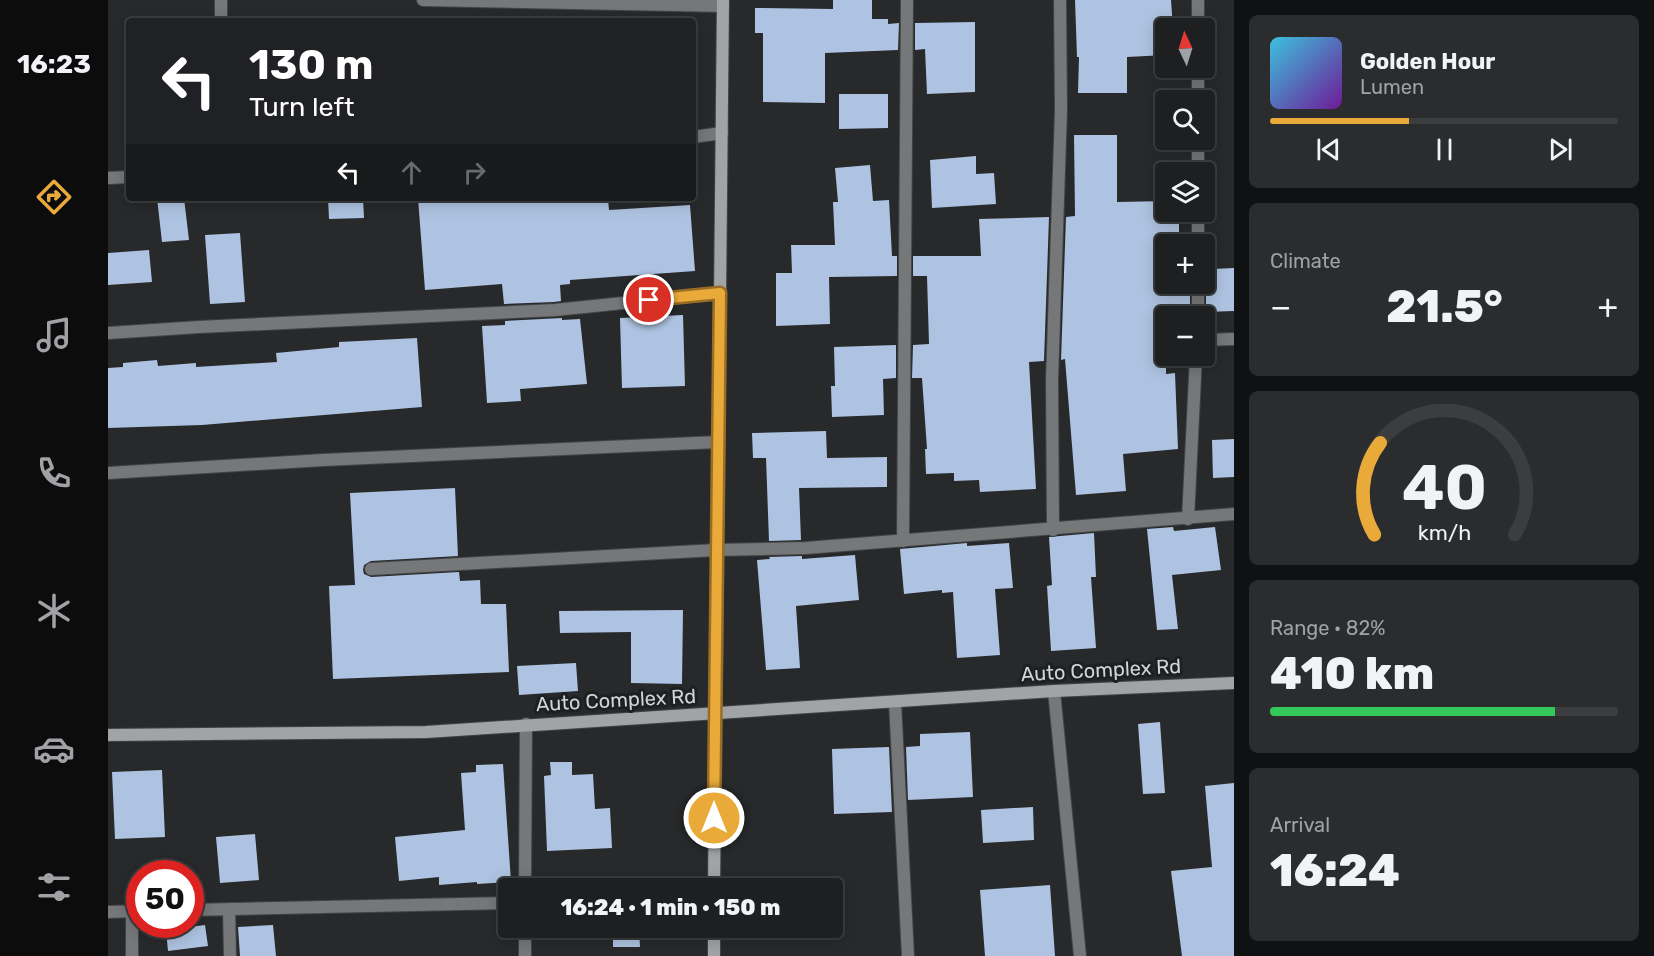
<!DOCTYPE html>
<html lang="en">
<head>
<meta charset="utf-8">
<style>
  body { margin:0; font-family:Rubik,sans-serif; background:#2a2c2d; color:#f1f3f6; height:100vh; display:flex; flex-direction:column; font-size:22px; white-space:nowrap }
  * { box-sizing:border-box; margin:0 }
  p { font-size:20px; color:#a0a2a5 }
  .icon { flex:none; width:33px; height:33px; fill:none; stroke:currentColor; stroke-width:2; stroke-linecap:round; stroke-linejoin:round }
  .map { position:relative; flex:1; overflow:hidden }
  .sheet { display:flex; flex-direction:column; gap:15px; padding:15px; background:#101112; width:420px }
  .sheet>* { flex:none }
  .banner { position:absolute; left:18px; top:18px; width:570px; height:183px; border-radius:6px; box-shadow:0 3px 15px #0003,0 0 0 2px #3b3d3e; background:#202124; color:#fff; overflow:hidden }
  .needle { width:39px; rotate:356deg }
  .tools { position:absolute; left:1047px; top:18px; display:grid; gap:12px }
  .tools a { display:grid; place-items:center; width:60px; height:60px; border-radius:6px; background:#1d1f20; box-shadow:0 3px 15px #0003,0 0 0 2px #3b3d3e; font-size:30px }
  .speed { position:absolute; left:18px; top:860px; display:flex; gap:12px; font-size:30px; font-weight:700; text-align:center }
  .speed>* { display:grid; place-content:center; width:78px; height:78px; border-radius:50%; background:#1d1f20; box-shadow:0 3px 15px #0003,0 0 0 2px #3b3d3e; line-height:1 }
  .speed .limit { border:9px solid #d22; background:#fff; color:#111 }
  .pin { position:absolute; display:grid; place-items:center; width:51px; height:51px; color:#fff; margin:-26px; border:3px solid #fff; border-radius:50%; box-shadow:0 2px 6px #0007 }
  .me { position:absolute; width:66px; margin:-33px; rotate:0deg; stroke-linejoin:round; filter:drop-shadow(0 0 4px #0008) }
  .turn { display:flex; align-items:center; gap:21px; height:126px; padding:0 24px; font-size:27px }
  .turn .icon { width:78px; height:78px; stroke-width:2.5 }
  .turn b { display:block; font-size:42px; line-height:51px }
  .lanes { display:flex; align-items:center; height:57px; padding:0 24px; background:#0003; justify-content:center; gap:30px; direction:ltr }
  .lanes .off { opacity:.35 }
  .big { font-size:45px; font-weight:800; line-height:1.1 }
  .sheet .tile { flex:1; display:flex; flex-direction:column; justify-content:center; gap:9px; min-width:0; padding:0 21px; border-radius:9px; background:#2a2c2d }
  .sheet .dial { align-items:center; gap:0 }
  .dial svg { height:156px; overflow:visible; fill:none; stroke:#3b3d3e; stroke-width:7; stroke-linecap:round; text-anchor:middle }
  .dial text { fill:#f1f3f6; stroke:none }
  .song { display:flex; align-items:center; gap:18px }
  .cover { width:72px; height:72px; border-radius:9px; background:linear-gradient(135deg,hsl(190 70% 55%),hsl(280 70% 35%)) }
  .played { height:6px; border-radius:3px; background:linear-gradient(90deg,#eaaa39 40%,#3b3d3e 40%) }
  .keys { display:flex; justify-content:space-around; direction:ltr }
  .heat { display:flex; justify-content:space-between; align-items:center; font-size:33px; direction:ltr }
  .charge { height:9px; border-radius:4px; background:linear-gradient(90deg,#34c759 82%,#3b3d3e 0) }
  .trip { position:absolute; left:390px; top:878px; width:345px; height:60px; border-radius:6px; background:#1d1f20; box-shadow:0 3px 15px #0003,0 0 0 2px #3b3d3e; font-weight:800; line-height:60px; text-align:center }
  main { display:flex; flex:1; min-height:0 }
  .menu { display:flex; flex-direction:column; width:108px; justify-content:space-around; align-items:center; background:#0c0c0d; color:#a0a2a5 }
  .menu .icon { width:42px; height:42px }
  .menu .active { color:#eaaa39 }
  .menu b { font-size:27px; color:#f1f3f6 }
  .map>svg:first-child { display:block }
  .building { fill:#aec3e1 }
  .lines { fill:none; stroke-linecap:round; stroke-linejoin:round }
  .lane-casing { stroke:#434446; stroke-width:14 }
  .street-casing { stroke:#434446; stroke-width:14 }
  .secondary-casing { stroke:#434446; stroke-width:14 }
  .lane { stroke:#767778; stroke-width:12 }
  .street { stroke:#767778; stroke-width:12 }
  .secondary { stroke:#a2a3a5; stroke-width:12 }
  .route-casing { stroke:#986e25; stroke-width:15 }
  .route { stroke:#eaaa39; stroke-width:10 }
  .labels { text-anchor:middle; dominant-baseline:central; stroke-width:6; stroke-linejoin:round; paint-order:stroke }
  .street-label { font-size:20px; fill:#d3d4d6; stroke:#1e1f22 }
</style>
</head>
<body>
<main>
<nav class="menu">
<b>16:23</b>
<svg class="icon active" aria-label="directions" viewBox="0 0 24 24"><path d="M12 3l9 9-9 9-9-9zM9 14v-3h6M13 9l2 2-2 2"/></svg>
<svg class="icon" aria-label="music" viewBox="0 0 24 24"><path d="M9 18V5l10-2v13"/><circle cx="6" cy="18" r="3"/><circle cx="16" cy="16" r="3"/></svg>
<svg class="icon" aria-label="phone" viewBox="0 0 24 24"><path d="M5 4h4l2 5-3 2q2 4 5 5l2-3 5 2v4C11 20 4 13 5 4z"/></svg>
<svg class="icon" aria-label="climate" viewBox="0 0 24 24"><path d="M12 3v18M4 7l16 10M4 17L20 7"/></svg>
<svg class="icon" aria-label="car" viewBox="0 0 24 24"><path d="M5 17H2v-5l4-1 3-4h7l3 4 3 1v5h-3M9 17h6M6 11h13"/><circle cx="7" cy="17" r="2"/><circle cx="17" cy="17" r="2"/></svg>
<svg class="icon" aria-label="filters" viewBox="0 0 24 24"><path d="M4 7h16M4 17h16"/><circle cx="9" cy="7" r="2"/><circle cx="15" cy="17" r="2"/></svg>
</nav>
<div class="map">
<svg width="1126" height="956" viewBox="0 0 1126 956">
  <rect width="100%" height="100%" fill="#27292b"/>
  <path class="building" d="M725,0H764V19H780V24L791,23L790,50L717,53V103L655,102V33H647V8L725,9Z
    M967,0H1063L1065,28H1058V55L1019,57V93H970L971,57H969Z
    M867,22V92L819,94L817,49L807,50V23Z
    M731,94H780V128L731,129Z
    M966,135H1009V202L1058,201V212H1071V243H1058V284H1082V313H1071L1070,316H1058V374L1067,373L1070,449L1015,454L1018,491L968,495L957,359L953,360L958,217L967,216Z
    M868,156V174L886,173L888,204L824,208L822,160Z
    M762,165L765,201L781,200L784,256H789V276L721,277L722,324L668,326V273H684L683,245H727L725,202H730L727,168Z
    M49,198H76L81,240L54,242Z
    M220,198H255L256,218L221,219Z
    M310,198H464V201L500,199L501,210L582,205L587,271L462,280V284L452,285L453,301L446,302L396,304L394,284L317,290Z
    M941,217L936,361L921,362L928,489L872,492L871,480L846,481V473L818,474L817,449H819L814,378H804L805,345L821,344L819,276H805V256H873L871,219Z
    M132,233L137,302L102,304L97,235Z
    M41,250L44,282L0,285V253Z
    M1126,268V311L1098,312V284H1105L1104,269Z
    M575,315L577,386L514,388L512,318Z
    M454,318V320L472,319L479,384L412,389L413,401L379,403L374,326L397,325V321Z
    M309,338L314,407L94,425L0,428V368L15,367V363L49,360L50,366L88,363V367L169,362L168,353L231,347V342Z
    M788,345V378L775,379L776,415L724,417L723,386H727L726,347Z
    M718,431L719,458L779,457V487L691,488L693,540L661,541L658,458H645L644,433Z
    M1126,439V477L1105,478L1104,440Z
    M347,488L350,556L263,561L256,565L255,570L256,574L263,577L351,572L352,581L372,580L373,604H398L401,672L225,679L221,586L247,585L242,493Z
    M1065,527L1066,531L1107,527L1113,570L1064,575L1070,629L1049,630L1039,529Z
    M986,533L988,577H983L988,648L943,651L939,586L944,585L941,537Z
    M859,543V546L901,543L905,588L887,589L892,655L849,658L845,592L834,593V590L796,594L792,549Z
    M747,555L751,600L688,606L692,668L658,670L649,560L662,559L661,557L694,556V559Z
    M575,610L574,684L523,683V632L452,633L451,611Z
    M468,663L470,691L411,695L409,666Z
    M1052,722L1057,793L1035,794L1030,724Z
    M862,732L865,797L800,800L798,747L812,746V734Z
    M781,747L784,812L726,814L724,749Z
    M442,762H464V775L485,774L487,809L502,808L504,848L439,851L436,776L443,775Z
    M395,764L403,882L369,884V882L331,885V877L291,881L287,837L357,830L353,773L368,772V765Z
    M54,770L57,837L7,839L4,772Z
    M1126,783V956H1074L1063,871L1104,867L1097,786Z
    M925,807L926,840L875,843L873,810Z
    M147,834L151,880L112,883L108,837Z
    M942,885L947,956H877L872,890Z
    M97,925L100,946L60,951L58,930Z
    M165,925L168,956H132L130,927Z
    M505,927H531L532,947H505Z"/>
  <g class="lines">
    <g class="lane-casing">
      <path id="lane" d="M263,569L608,550"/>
    </g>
    <g class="street-casing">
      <path id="street" d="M113,0V21
        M315,0L615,6
        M1090,0V28
        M1090,68V100
        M585,137L614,133
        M1090,140V172
        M0,178L21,177
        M1090,212V244
        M1090,316V284
        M0,333L91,327L447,310L612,293
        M1096,340L1126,339
        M0,473L215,460L610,442
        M1080,519L1088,356
        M945,530L944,380L953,110L952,0
        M795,541L799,0
        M608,550L698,548L1126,514
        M946,691L972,956
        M787,702L800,956
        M417,888L418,724
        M121,909L122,956
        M82,910L400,903
        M0,912L30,911
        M417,927V956
        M24,956V911"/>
    </g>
    <g class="secondary-casing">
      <path id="secondary" d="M0,735L318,732L946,691L1126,683
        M606,888L615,0
        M606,956V927"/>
    </g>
    <use href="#lane" class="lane"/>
    <use href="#street" class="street"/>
    <use href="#secondary" class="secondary"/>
  </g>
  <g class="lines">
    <g class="route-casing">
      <path id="route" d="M541,300L612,293L606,818"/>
    </g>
    <use href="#route" class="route"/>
  </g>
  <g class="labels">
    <g class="street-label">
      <text transform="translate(993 670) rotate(-3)">Auto Complex Rd</text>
      <text transform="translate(508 700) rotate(-3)">Auto Complex Rd</text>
    </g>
  </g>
</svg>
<div class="tools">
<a><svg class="needle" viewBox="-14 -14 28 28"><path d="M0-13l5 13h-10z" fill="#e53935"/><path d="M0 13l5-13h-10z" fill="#a0a2a5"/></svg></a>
<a><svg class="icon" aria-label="search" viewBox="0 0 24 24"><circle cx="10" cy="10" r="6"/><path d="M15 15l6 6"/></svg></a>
<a><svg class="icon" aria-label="layers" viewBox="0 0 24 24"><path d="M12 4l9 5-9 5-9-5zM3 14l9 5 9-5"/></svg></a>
<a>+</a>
<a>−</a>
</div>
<div class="speed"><div class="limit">50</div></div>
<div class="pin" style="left:541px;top:300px;background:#d93025"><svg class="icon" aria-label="arrive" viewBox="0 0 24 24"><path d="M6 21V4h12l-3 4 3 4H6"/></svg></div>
<svg class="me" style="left:606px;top:818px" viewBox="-20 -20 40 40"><circle r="17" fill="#eaaa39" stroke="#fff" stroke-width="3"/><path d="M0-11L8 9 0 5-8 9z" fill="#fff"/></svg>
<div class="trip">16:24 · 1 min · 150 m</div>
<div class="banner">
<div class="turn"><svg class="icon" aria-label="left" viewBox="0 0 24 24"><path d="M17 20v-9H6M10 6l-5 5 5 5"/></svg><div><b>130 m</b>Turn left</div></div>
<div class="lanes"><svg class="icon" aria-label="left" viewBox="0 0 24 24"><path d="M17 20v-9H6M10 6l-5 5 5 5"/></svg><svg class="icon off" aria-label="ahead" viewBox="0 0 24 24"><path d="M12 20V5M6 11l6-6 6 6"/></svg><svg class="icon off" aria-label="right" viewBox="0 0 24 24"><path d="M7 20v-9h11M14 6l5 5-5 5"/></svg></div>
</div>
</div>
<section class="sheet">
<div class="tile">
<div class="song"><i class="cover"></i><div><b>Golden Hour</b><p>Lumen</p></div></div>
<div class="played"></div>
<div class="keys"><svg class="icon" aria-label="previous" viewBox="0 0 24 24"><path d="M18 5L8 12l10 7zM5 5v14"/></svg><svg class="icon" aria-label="pause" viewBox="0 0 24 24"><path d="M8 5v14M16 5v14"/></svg><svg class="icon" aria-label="next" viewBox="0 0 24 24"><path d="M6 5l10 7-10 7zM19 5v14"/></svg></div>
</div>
<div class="tile"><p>Climate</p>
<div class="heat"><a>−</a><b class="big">21.5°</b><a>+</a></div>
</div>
<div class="tile dial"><svg viewBox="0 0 100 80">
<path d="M14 69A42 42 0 1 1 86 69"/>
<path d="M14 69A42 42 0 0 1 17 22" stroke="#eaaa39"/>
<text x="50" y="56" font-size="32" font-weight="700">40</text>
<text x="50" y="72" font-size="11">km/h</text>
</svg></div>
<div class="tile"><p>Range · 82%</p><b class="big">410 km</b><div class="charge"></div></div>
<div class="tile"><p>Arrival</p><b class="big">16:24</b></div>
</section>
</main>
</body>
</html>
